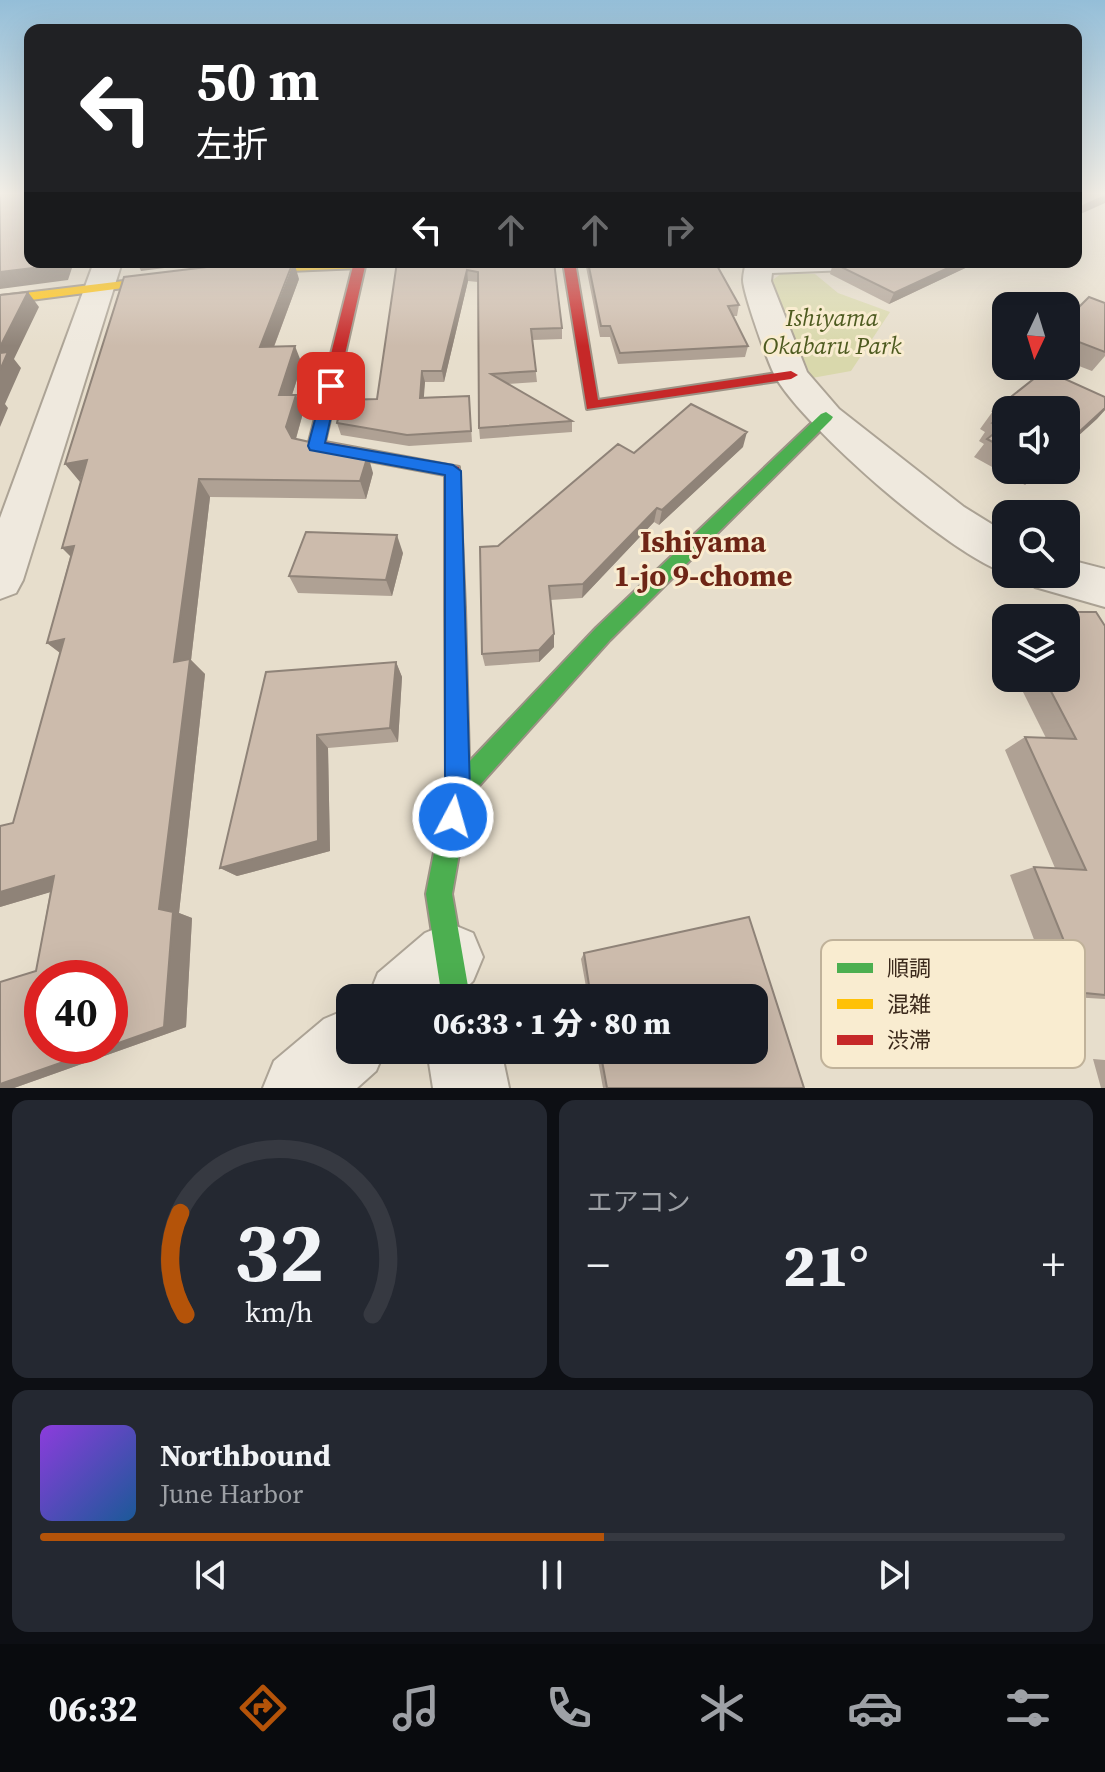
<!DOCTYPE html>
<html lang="ja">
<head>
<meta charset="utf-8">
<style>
  body { margin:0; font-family:"Source Serif 4","Noto Sans JP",serif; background:#242831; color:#f1f3f6; height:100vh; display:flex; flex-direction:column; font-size:30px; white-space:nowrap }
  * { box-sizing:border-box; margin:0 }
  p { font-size:26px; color:#9ea1a6 }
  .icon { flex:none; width:44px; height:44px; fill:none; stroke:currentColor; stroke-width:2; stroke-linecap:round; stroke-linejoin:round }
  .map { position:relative; height:1088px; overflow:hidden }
  .panel { display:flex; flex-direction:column; gap:12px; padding:12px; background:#0d0f14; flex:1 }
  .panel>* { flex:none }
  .top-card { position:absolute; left:24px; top:24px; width:1058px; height:244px; border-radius:16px; box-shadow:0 8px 32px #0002; background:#202124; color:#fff; overflow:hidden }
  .needle { width:52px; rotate:184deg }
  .buttons { position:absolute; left:992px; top:292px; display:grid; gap:16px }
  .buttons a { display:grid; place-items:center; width:88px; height:88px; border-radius:16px; background:#171b24; box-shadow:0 8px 32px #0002; font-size:40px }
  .speed { position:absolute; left:24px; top:960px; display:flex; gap:16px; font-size:40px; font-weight:700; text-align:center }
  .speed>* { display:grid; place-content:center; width:104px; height:104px; border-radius:50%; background:#171b24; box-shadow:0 8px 32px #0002; line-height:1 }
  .speed .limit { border:12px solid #d22; background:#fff; color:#111 }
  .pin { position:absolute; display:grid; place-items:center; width:68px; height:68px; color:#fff; margin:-34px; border-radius:16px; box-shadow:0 4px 12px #0006 }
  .me { position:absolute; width:88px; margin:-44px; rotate:6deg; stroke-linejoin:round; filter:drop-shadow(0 0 6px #0008) }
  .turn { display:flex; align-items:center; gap:28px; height:168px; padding:0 40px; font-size:36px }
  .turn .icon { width:104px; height:104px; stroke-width:2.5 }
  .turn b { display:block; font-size:56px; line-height:68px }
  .lanes { display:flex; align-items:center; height:76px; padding:0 40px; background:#0003; justify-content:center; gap:40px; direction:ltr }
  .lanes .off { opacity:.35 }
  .big { font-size:60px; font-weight:800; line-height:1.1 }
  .panel .widget { flex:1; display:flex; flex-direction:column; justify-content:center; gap:12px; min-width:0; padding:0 28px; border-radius:16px; background:#242831 }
  .panel .dial { align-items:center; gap:0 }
  .dial svg { height:208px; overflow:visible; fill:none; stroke:#363941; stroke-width:7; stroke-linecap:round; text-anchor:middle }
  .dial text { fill:#f1f3f6; stroke:none }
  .song { display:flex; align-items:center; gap:24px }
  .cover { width:96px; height:96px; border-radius:12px; background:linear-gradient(135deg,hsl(270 70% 55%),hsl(210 70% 35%)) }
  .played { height:8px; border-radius:4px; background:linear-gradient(90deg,#b45309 55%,#363941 55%) }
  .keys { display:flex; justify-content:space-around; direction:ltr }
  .heat { display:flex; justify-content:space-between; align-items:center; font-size:44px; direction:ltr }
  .panel .tiles { flex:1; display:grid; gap:12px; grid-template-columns:1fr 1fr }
  .widget:last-child { grid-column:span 2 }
  .trip { position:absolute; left:336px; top:984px; width:432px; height:80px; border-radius:16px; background:#171b24; box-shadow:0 8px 32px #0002; font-weight:800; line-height:80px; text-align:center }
  .dock { display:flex; height:128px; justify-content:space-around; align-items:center; background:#090b0e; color:#9ea1a6 }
  .dock .icon { width:56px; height:56px }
  .dock .on { color:#b45309 }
  .dock b { font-size:36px; color:#f1f3f6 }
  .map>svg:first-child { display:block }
  .green { fill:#d9d8ac }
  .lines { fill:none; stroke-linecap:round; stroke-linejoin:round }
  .street-casing { stroke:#aca395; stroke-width:4 }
  .fast-casing { stroke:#9c9285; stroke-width:4 }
  .slow-casing { stroke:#9c9285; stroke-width:4 }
  .jam-casing { stroke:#9c9285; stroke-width:4 }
  .street { fill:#efe9de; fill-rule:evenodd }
  .fast { fill:#4caf50; fill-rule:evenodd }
  .slow { fill:#ffc107; fill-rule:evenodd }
  .jam { fill:#c62828; fill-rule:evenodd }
  .wall { fill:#afa194 }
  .shaded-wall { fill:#8f8378 }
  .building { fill:#ccbbac; stroke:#8f8378; stroke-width:2 }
  .route { fill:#1a73e8; stroke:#114b97; stroke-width:2 }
  .labels { text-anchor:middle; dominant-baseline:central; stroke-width:6; stroke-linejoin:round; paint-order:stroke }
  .far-park-label { font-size:24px; font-style:italic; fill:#4e5b20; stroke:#f9ecd0 }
  .neighbourhood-label { font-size:30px; font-weight:bold; fill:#6e2516; stroke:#f9ecd0 }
  .key { fill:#f9ecd0; stroke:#c0b29a; stroke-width:2 }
  .key-label { font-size:22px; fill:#3c2a1c }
</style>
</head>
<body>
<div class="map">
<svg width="1105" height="1088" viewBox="0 0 1105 1088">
  <rect width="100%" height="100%" fill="#e7decc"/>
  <path class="green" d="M782,273L815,274L838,293L890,312L851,371L812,378L770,282Z"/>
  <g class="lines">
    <g class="street-casing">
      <path id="street" d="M94,262H122L23,580L16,593L0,599V518Z
        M746,262H861L857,268L847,270L772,273L771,281L807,372L839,409L964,507L1006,533V573C949,554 807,430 776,378C769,366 743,293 743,280C743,274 745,267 746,262Z
        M1066,559L1105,569V607L1035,587L1028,574H1066Z
        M449,923L473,933L483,957L473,981L455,998H368L378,973L425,933Z
        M350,1008V1050H385L376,1071L357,1088H263L274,1061L324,1019Z
        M427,1050H501L509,1088H433Z"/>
    </g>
    <g class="fast-casing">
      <path id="fast" d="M826,412L833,417L831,420L610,640L469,797L452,894L470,998H442L426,894L446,791L445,608L448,602L455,600L462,602L465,608L469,762L596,628L821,414Z"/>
    </g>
    <g class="slow-casing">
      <path id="slow" d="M351,262L366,265L360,268L239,273L0,304V296L239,267Z"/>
    </g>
    <g class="jam-casing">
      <path id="jam" d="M354,262H366L325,442L459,467L465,608L462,614L455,616L448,614L445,608V475L316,451L308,446Z
        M563,262H575L598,400L791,371L798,375L791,379L587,409Z"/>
    </g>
    <use href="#street" class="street"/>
    <use href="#fast" class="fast"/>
    <use href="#slow" class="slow"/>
    <use href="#jam" class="jam"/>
  </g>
  <path class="wall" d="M397,262H554L562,328V339L532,340L537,382L508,384L572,421V432L480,439L479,428L478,282L468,281L444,382H425L423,397L469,396L472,442L409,446L341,435L337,423L377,399Z
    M585,262H715L739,305L737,316H733L748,346L745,357L618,364L610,337H600Z
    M978,262L889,304L830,274L833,263Z
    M299,279L274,347L302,364L292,395L303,413L296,439L373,473L366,499L210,497L191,660L205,674L179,913L192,918L186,1027L14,1088H0L36,971L50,892L0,907L13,823L60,653L47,643L70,557Z
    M1105,303V356L1092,371L1066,361V320Z
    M1045,370L1105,397V410L1066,447V410H1006V470H1041L1025,485L974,457L984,444L979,441L985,432L980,429L993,411Z
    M743,447L659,525L654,522L582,598L550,600L554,634V647L539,662L485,666L482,654L498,546Z
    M403,553L392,596L298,593L289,576Z
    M1039,612L1105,626V999L1055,996L1010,875L1034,867L1055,868L1005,750L1025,737L1046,738L1016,678H1066V618H1032Z
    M1006,634V658L998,642Z
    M396,662L402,677L398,742L328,748L330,851L237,876L220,868L266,672Z
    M749,917L804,1088H603L596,1050H754V998H588L581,959L584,953Z
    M1093,1059L1105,1060V1088H1101Z"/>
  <path class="shaded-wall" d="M1105,196V203L1076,216V209Z
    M59,262H74L68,280L0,289V272Z
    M137,262H211L141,271Z
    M294,262L299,279L267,365L260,347Z
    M961,262H978L889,304L894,293Z
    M467,270L468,281L444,382L442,371Z
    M28,292L39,307L14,359L21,368L5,404L8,408L0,427V347Z
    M295,346L302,364L286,413L279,395Z
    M422,371L425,382L423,409L420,398Z
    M296,395L303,413L294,445L286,427Z
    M1105,408V410L1097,419L1066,447V444Z
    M747,432L743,447L659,525L662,510Z
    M368,455L373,473L366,499L360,481Z
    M87,460L80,482L65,464Z
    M1038,470H1041L1025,485Z
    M199,479L210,497L191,660L205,674L179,913L192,918L186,1027L14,1088H0V1084L159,909L174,662Z
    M657,508L654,522L582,598L583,584Z
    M397,535L403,553L392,596L386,580Z
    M74,546L79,565L62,548Z
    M554,634V647L539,662V650Z
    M64,639L67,658L47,643Z
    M396,662L402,677L398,742L390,728Z
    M317,735L328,748L330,851L237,876L220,868Z
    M54,876L78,884L0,907V892Z"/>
  <path class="building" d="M0,194H30V262H59L58,265L0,272Z
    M1076,194H1105V196L1076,209Z
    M293,262L260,347L295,346L279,395H296L286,427L292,438L368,455L360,481L199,479L174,662L190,659L159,909L173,912L164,1027L110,1046V978H42V1046H109L0,1084V982L36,971L54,876L0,892V826L13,823L64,639L47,643L74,546L62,548L87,460L65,464L124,277L232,264Z
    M397,262H554L562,328L531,329L536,371L491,374L572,421L479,428L478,272L467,270L442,371H422L420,398L469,396L471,431L407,435L337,423L342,400L377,399Z
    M588,262H715L739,305L728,306L748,346L620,353L610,326H601Z
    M846,262H961L894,293L833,263Z
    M28,292L0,347V295Z
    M1089,297L1105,303V352L1066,337V320Z
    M8,352L0,370V353Z
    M1045,370L1105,397V408L1066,444V410H1006V449L987,439L1001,428L992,423L1001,415L993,411Z
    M691,404L747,432L662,510L657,508L583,584L549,586L554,634L539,650L482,654L480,547L498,546L618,444L634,453Z
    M306,532L397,535L386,580L289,576Z
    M1039,612H1096L1105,626V995L1085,993L1034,867L1086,870L1025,737L1076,739L1044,678H1066V618H1043Z
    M396,662L390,728L317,735L318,841L220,868L266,672Z
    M749,917L804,1088H607L600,1050H754V998H591L584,953Z"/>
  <linearGradient id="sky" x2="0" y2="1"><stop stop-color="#94bed8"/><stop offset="0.56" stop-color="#f4f0e8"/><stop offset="1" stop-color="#f4f0e8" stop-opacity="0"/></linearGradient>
  <rect width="1105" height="346" fill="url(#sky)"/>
  <path class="route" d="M331,381L338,386L325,443L453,465L461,471L470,791L462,826L453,829L444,826L441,817L445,791V475L310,450L308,446L324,386Z"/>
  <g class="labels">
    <g class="far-park-label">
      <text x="832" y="317">Ishiyama<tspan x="832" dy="28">Okabaru Park</tspan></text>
    </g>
    <g class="neighbourhood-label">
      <text x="703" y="541">Ishiyama<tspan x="703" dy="34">1-jo 9-chome</tspan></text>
    </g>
  </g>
  <rect x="821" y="940" width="264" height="128" rx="12" class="key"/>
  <rect x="837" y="963" width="36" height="10" fill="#4caf50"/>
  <rect x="837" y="999" width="36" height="10" fill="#ffc107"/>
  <rect x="837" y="1035" width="36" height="10" fill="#c62828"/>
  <g class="key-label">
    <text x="887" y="976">順調</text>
    <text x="887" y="1012">混雑</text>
    <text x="887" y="1048">渋滞</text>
  </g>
</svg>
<div class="buttons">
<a><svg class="needle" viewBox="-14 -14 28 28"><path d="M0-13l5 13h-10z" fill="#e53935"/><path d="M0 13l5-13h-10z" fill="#9ea1a6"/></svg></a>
<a><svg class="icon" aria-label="sound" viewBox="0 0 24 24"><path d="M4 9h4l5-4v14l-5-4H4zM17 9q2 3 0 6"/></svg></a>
<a><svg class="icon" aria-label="search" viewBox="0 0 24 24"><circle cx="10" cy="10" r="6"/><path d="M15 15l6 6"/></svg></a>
<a><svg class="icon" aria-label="layers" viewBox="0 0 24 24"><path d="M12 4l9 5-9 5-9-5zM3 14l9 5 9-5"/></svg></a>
</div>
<div class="speed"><div class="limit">40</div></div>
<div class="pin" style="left:331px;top:386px;background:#d93025"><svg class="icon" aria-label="arrive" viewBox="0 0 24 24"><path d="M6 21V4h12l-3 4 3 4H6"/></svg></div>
<svg class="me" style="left:453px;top:817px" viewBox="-20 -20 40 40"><circle r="17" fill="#1a73e8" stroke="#fff" stroke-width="3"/><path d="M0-11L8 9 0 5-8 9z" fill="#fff"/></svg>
<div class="trip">06:33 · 1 分 · 80 m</div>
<div class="top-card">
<div class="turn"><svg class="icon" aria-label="left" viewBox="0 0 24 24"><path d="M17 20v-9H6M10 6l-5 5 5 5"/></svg><div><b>50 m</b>左折</div></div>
<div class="lanes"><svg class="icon" aria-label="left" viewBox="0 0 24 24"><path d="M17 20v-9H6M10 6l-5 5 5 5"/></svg><svg class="icon off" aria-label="ahead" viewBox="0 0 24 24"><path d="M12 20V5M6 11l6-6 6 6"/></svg><svg class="icon off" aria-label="ahead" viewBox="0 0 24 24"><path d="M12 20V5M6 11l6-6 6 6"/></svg><svg class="icon off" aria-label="right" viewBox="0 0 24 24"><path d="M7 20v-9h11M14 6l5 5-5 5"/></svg></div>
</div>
</div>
<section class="panel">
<div class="tiles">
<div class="widget dial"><svg viewBox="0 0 100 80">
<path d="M14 69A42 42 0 1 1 86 69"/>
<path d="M14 69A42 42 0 0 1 12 30" stroke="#b45309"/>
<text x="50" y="56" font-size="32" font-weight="700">32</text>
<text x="50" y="72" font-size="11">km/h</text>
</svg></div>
<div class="widget"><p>エアコン</p>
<div class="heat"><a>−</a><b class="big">21°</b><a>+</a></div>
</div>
<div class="widget">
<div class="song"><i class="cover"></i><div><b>Northbound</b><p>June Harbor</p></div></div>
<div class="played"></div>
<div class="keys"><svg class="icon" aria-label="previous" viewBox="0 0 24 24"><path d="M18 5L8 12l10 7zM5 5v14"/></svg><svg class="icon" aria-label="pause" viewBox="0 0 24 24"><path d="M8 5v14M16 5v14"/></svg><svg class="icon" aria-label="next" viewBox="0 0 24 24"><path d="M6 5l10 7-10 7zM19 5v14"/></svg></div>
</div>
</div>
</section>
<nav class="dock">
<b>06:32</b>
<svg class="icon on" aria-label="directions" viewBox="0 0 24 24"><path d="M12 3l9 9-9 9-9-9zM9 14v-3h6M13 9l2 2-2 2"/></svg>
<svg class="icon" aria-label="music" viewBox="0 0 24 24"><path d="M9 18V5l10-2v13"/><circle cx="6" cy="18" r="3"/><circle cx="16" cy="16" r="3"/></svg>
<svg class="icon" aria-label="phone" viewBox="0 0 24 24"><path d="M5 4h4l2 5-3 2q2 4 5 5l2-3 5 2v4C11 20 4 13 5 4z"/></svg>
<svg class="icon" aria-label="climate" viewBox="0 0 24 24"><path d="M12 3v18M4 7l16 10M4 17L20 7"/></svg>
<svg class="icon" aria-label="car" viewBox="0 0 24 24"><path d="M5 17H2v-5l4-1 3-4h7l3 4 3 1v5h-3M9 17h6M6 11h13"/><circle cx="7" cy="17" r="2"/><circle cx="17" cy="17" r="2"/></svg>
<svg class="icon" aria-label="filters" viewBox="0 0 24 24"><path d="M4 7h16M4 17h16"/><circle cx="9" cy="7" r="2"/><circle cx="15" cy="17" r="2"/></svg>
</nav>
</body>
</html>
